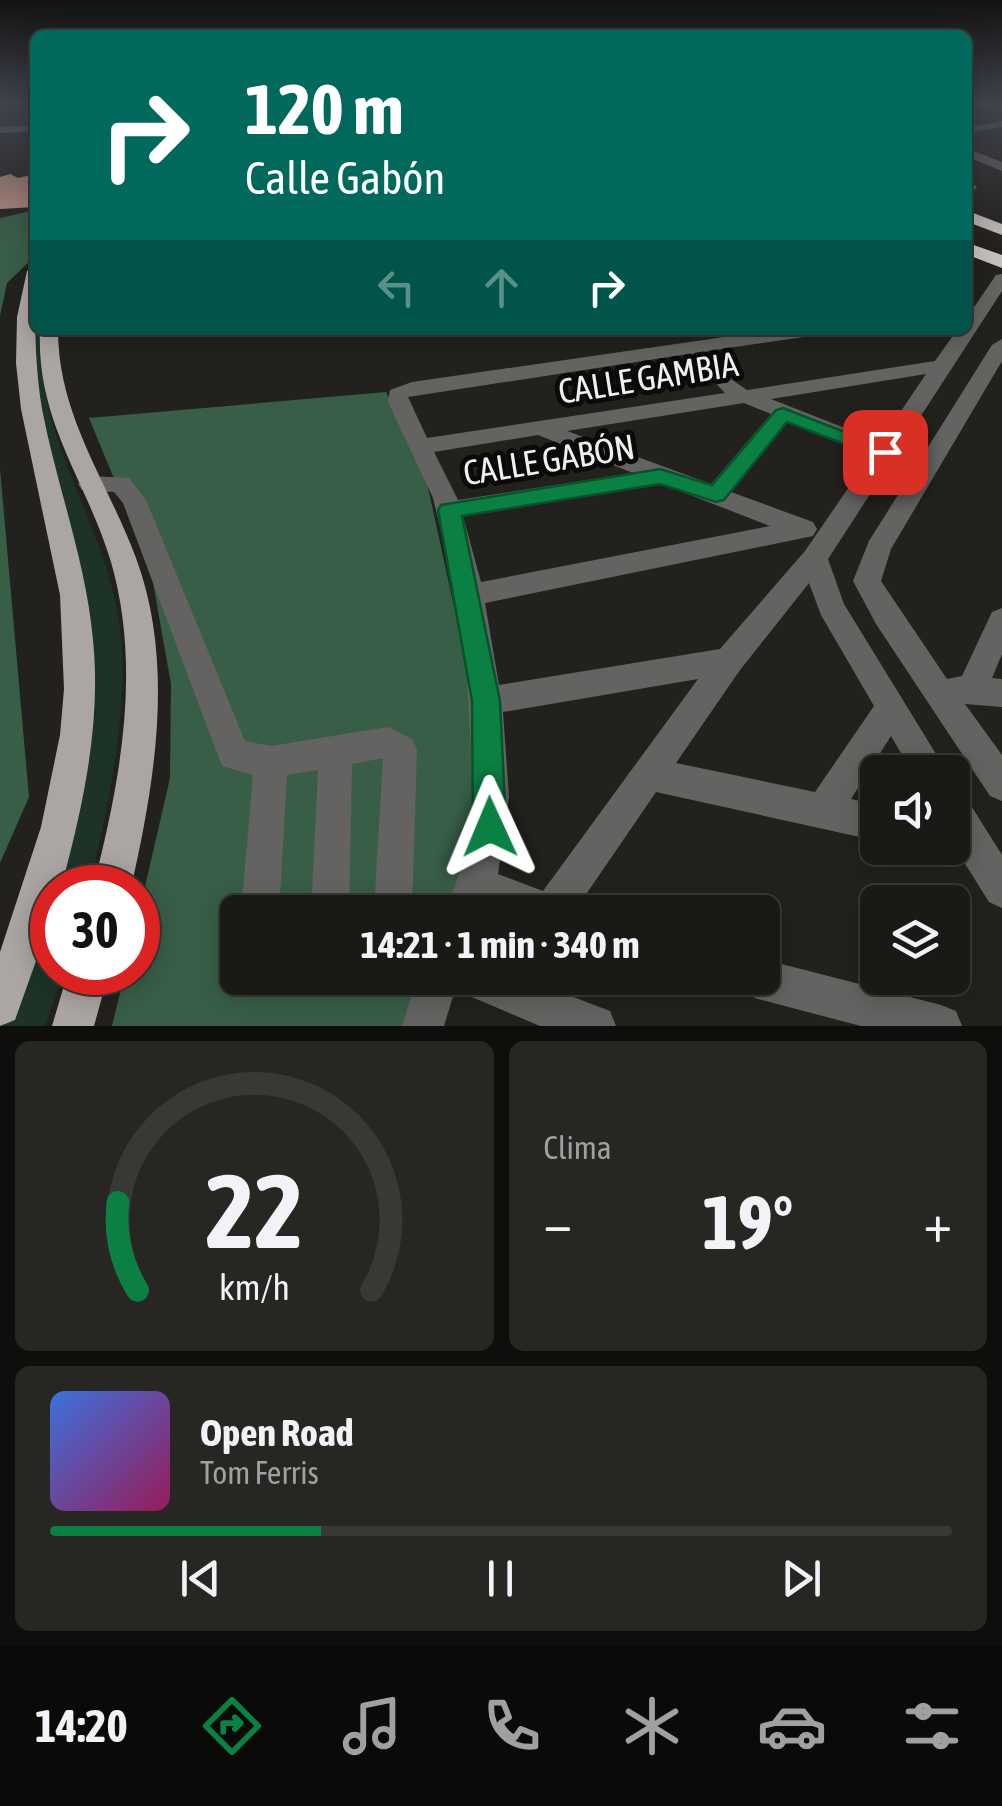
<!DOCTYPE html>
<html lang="es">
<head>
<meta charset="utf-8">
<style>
  body { margin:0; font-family:"Asap Condensed",sans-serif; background:#272623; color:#f1f3f6; height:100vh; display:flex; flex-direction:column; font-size:38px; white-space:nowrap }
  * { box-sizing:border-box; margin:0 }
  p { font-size:32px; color:#9fa0a1 }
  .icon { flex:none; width:55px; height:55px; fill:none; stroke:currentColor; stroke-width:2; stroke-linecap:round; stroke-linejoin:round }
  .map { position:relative; height:1026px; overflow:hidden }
  .panel { display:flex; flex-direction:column; gap:15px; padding:15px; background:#0e0e0c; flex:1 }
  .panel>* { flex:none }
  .top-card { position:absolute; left:30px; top:30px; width:942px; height:305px; border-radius:15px; box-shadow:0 5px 25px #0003,0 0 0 2px #383835; background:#00695c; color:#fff; overflow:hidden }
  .fabs { position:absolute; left:860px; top:755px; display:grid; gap:20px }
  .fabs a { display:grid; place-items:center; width:110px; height:110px; border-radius:15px; background:#1a1916; box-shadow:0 5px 25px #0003,0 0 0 2px #383835; font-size:50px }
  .speed { position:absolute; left:30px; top:865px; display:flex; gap:20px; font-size:50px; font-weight:700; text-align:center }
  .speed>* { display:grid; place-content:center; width:130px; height:130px; border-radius:50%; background:#1a1916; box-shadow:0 5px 25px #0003,0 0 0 2px #383835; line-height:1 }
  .speed .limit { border:15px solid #d22; background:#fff; color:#111 }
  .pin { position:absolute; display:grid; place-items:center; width:85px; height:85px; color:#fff; margin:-42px; border-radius:20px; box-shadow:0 5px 15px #0006 }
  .me { position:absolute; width:110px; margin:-55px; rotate:359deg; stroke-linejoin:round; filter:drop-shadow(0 0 8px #0008) }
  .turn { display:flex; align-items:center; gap:35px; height:210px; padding:0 50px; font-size:45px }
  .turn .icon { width:130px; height:130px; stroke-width:2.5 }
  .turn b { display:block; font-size:70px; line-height:85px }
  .lanes { display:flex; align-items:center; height:95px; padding:0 50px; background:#0003; justify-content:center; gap:50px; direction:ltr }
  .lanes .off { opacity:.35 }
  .big { font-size:75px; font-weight:700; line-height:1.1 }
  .panel .widget { flex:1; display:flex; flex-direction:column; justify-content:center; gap:15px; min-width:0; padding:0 35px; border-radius:15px; background:#272623 }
  .panel .dial { align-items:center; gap:0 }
  .dial svg { height:260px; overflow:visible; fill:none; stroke:#383835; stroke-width:7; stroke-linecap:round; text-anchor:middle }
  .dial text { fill:#f1f3f6; stroke:none }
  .song { display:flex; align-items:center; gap:30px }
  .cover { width:120px; height:120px; border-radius:15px; background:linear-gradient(135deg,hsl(220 70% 55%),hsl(330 70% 35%)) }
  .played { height:10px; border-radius:5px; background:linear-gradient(90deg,#0b8043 30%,#383835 30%) }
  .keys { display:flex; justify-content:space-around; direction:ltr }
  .heat { display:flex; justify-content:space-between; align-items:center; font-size:55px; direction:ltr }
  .panel .tiles { flex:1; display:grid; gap:15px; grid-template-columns:1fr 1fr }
  .widget:last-child { grid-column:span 2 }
  .trip { position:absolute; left:220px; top:895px; width:560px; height:100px; border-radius:15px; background:#1a1916; box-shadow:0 5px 25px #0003,0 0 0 2px #383835; font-weight:700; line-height:100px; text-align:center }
  .tabs { display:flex; height:160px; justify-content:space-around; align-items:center; background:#0a0a09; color:#9fa0a1 }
  .tabs .icon { width:70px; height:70px }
  .tabs .active { color:#0b8043 }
  .tabs b { font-size:45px; color:#f1f3f6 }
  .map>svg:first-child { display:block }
  .green { fill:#1d3326 }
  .forest { fill:#385e47 }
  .building { fill:#bd9182 }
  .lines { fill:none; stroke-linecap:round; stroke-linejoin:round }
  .minor { fill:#656362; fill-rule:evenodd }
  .major { fill:#aba5a3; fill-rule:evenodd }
  .highway { fill:#c6c0bd; fill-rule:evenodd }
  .route { fill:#0b8043; stroke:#07532c; stroke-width:2.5 }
  .labels { text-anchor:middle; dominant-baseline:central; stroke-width:10; stroke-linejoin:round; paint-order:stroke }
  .street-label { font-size:35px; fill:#f2f0ee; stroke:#0c0a09 }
</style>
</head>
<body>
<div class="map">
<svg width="1002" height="1026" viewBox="0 0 1002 1026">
  <rect width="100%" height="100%" fill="#23211d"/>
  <path class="green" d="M35,291V330H40C34,431 101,518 118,615C133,698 108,807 89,888L53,887L90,731L20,325Z
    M52,888V972L64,973L45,1026H3Z"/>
  <path class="forest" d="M35,210V256L7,283L0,316V218Z
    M386,392L422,460L477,712L485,821L447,912H238V978H424L412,1026H112L125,973L138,972V917L170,778L171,684L150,566L89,418Z
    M0,469L29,797L0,863Z"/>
  <path class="building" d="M10,174L18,178L35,174V207L0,209V177Z"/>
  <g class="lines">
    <path class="minor" d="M971,103L1002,106V112L972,105Z
      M1002,121V127L968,133V127Z
      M35,125V131L0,133V127Z
      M968,149L1002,162V171L968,157Z
      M968,185H975L977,188L968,193Z
      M1002,274V291L828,559L844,604L947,772H912L891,736L851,799L878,805V841L656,792L574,912H498L485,908L483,912H445L467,853L474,797L466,664L451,572L433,498L388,402L390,390L412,382L772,330H820L811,336L707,351L728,377L747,390L935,361L957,330H968V316L996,275ZM688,354L725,393L427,438L408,397ZM926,374L880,442L771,399ZM744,403L771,414L711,484L567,431ZM789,421L871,455L805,551L720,649L499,685L485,603L813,536L817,529L813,522L731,492ZM538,435L633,473L458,500L434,452ZM662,484L770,526L481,582L463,516ZM809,583L821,615L874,706L815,792L676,763L740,670ZM698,679L543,891L498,874L509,797L503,712Z
      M1002,339V361L891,549L881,581L947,679L962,676L992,612L1002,608V654L992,678L1002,679V707L965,704L1002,755V801L990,796L876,624L853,581L869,541L992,345Z
      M90,476L129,478L146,500L245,741L271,746L388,727L412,739L417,750L412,912H374L383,758L352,764L349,912H311L318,770L287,775L279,912H241L253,775L222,766L123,503L114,492L82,490L78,484Z
      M952,792L965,796L1002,855V908L989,902L952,843Z
      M762,959L941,1005L956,1011L962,1026H861L758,999L743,993L737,978H762Z
      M417,978H524L610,1011L616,1026H540L455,990L444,1026H402Z"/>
    <path class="major" d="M35,266C35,315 34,361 42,409C57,487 86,561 93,640C101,718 85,797 65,873L61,888H52V916L15,1020L0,1026V952L41,827L60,735L64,689L60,595L21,409L16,363L17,317L27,271Z
      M40,330H58C58,416 107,480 136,558C175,663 155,781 131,888H93C120,782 142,670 111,562C86,479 36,422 40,330Z
      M68,972H109L94,1026H52Z"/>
    <path class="highway" d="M968,211L1002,224V235L968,222Z
      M968,243L1002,255V268L968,255Z"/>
  </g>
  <linearGradient id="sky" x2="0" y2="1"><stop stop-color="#131210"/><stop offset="0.42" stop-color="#3f434c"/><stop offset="1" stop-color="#3f434c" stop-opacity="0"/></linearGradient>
  <rect width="1002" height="246" fill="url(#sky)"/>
  <path class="route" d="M783,408L896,452L893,457H878L787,422L724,500L716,502L660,484L462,516L500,701L506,827L501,839L490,844L478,839L473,827L472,701L438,510L441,505L660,469L712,485L776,410Z"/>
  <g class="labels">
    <g class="street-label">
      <text transform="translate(648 377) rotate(-9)">CALLE GAMBIA</text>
      <text transform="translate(549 459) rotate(-9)">CALLE GABÓN</text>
    </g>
  </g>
</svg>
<div class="fabs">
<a><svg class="icon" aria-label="sound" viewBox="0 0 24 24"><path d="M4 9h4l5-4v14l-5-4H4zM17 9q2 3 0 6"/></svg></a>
<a><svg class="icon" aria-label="layers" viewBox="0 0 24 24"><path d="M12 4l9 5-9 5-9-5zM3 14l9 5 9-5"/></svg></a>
</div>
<div class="speed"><div class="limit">30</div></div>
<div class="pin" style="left:885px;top:452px;background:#d93025"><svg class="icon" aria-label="arrive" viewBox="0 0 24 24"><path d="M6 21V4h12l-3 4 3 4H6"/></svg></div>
<svg class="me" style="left:490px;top:827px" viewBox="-20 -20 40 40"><path d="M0-17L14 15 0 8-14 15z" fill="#0b8043" stroke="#fff" stroke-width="4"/></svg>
<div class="trip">14:21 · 1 min · 340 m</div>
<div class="top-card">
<div class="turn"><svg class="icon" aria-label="right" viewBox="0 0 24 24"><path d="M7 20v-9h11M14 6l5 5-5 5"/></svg><div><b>120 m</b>Calle Gabón</div></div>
<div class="lanes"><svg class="icon off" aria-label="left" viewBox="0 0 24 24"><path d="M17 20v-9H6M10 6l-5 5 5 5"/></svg><svg class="icon off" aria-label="ahead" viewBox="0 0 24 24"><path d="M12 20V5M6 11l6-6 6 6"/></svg><svg class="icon" aria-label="right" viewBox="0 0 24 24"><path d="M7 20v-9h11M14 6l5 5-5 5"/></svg></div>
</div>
</div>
<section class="panel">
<div class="tiles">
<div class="widget dial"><svg viewBox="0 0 100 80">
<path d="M14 69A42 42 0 1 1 86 69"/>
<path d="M14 69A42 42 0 0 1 8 42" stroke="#0b8043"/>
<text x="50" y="56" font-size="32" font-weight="700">22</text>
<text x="50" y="72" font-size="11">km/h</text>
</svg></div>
<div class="widget"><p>Clima</p>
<div class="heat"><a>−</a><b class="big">19°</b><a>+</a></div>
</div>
<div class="widget">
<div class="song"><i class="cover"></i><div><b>Open Road</b><p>Tom Ferris</p></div></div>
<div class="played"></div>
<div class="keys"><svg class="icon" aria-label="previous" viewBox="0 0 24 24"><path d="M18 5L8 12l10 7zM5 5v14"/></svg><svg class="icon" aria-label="pause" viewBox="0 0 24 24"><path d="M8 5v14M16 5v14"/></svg><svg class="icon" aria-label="next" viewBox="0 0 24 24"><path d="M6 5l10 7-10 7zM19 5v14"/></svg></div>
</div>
</div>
</section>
<nav class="tabs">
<b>14:20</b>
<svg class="icon active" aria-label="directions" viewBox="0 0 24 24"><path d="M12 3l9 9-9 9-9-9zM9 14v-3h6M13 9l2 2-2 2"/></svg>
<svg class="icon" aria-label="music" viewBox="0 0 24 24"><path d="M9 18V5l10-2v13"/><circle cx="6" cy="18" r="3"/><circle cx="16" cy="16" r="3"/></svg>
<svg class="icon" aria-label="phone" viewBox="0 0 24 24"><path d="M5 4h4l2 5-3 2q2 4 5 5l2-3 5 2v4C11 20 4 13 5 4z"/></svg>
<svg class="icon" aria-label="climate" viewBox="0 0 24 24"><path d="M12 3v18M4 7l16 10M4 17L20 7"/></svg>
<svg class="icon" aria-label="car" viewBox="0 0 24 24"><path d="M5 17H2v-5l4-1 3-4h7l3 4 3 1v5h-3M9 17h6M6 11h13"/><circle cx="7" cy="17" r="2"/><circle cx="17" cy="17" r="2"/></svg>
<svg class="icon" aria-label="filters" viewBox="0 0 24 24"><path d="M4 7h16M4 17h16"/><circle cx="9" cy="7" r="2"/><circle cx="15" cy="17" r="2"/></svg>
</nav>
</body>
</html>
